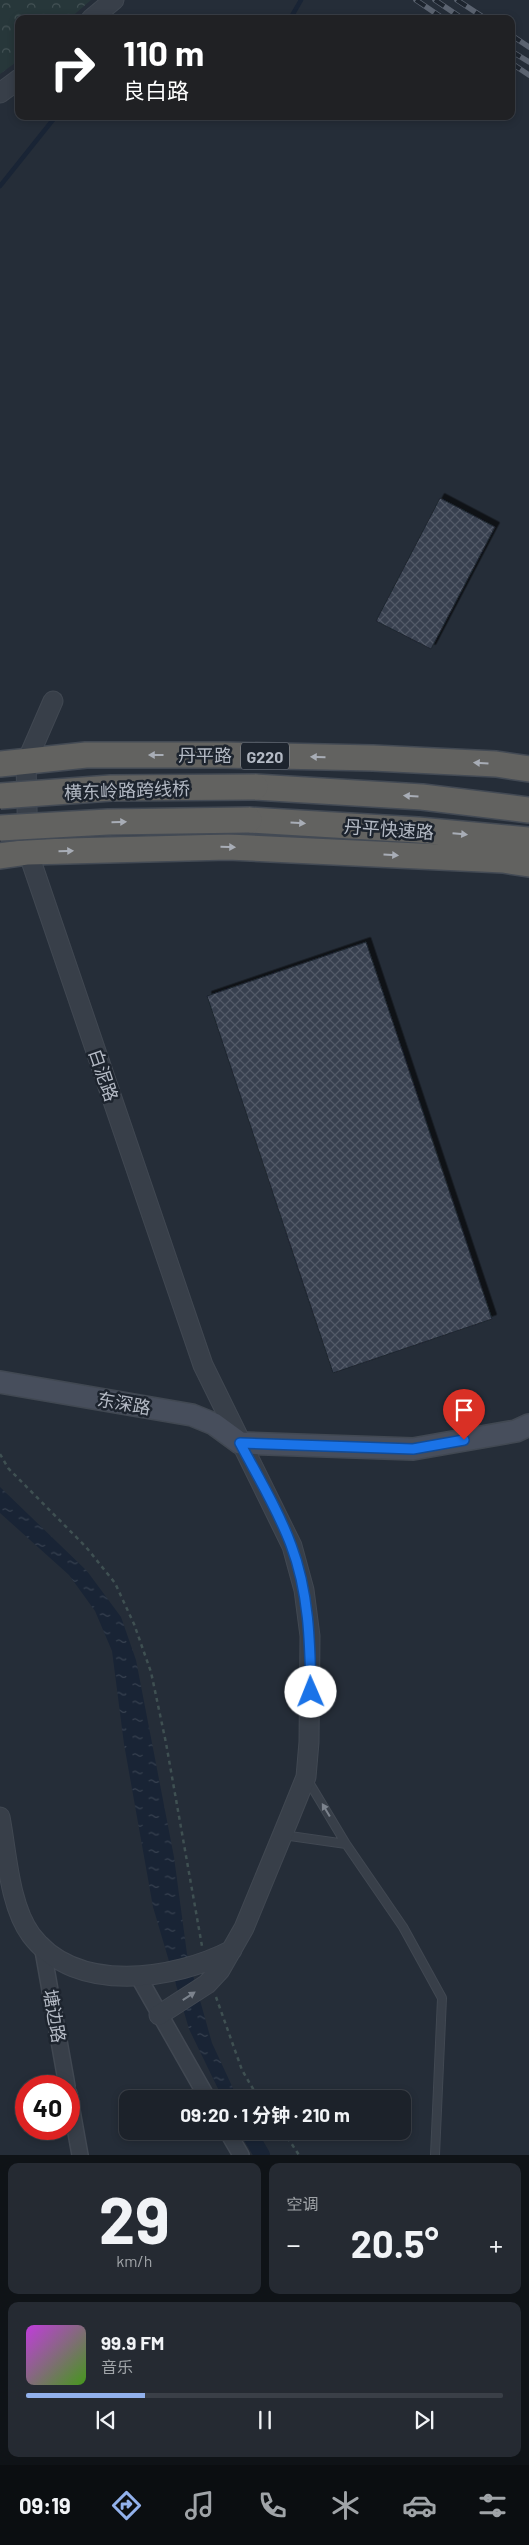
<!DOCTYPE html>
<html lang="zh">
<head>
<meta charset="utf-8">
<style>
  body { margin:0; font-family:Barlow,"Noto Sans SC",sans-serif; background:#252a32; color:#f1f3f6; height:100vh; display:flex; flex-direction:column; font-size:19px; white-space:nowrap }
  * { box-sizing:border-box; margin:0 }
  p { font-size:16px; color:#a0a4a8 }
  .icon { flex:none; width:28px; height:28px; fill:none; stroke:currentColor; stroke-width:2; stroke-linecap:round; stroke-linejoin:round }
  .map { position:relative; height:2155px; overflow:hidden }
  .panel { display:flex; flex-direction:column; gap:8px; padding:8px; background:#0f1317; flex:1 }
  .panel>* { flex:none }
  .banner { position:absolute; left:15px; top:15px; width:500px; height:105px; border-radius:10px; box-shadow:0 2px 8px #0003,0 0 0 1px #3a3f47; background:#202124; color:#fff; overflow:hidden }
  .speed { position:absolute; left:15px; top:2075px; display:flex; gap:10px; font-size:25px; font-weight:700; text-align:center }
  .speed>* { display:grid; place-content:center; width:65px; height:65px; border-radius:50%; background:#1c222a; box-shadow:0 2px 8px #0003,0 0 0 1px #3a3f47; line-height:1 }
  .speed .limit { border:8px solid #d22; background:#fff; color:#111 }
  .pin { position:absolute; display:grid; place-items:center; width:42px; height:42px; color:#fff; margin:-51px -21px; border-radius:50% 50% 50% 0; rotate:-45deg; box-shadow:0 0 5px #0007 }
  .pin .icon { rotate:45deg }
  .me { position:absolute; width:55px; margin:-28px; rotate:359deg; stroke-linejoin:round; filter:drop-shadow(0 0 4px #0008) }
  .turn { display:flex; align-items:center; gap:18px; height:105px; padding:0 25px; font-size:22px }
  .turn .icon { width:65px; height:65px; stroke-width:2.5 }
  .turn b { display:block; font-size:35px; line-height:42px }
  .big { font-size:38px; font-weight:700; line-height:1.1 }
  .panel .widget { flex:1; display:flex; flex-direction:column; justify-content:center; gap:8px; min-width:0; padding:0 18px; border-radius:10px; background:#252a32 }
  .panel .dial { align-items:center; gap:0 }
  .dial b { font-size:65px; line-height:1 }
  .song { display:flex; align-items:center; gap:15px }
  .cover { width:60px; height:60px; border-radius:8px; background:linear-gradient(135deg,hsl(290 70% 55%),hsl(100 70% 35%)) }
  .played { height:5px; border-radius:2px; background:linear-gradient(90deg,#92b1ec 25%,#3a3f47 25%) }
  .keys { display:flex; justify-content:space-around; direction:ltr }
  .heat { display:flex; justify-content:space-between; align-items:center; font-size:28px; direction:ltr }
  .panel .tiles { flex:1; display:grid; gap:8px; grid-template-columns:1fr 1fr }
  .widget:last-child { grid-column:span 2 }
  .trip { position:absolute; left:119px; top:2090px; width:292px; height:50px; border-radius:10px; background:#1c222a; box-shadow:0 2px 8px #0003,0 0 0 1px #3a3f47; font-weight:700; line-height:50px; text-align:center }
  .tab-bar { display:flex; height:80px; justify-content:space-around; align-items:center; background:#0b0e11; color:#a0a4a8 }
  .tab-bar .icon { width:35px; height:35px }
  .tab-bar .current { color:#92b1ec }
  .tab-bar b { font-size:22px; color:#f1f3f6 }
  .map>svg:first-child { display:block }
  .forest { fill:url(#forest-crowns) }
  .water { fill:url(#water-ripples) }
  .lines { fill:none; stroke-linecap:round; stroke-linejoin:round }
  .stream { stroke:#192435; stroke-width:4.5 }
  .canal { stroke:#192435; stroke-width:16 }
  .building { fill:url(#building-cross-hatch); stroke:#1f2630; filter:url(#shadow) }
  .service-casing { stroke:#414852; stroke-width:10 }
  .minor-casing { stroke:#414852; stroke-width:18 }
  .tertiary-casing { stroke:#414852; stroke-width:21 }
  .secondary-casing { stroke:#414852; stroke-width:24 }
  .trunk-casing { stroke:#434a54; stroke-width:28 }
  .path { stroke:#3f5052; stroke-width:2.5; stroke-dasharray:4 4; stroke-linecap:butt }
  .service { stroke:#383f49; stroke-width:8 }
  .minor { stroke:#383f49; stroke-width:15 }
  .tertiary { stroke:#383f49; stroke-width:19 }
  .secondary { stroke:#474e5c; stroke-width:21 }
  .trunk { stroke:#626260; stroke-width:25 }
  .rail-casing { stroke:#5b6370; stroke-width:5.5 }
  .rail { stroke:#1d242e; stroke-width:4; stroke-dasharray:11; stroke-linecap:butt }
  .trunk-bridge-casing { stroke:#434a54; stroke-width:28; stroke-linecap:butt }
  .trunk-bridge { stroke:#626260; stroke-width:25 }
  .oneway { fill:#a8adb6 }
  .oneway2 { fill:#7c838d }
  .route-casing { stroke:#114b97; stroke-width:12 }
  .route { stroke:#1a73e8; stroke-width:9 }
  .labels { text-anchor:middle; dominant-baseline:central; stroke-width:5; stroke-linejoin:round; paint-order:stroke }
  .shield { fill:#1d242e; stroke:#878d98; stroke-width:1 }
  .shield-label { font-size:16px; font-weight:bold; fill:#b4bac5 }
  .street-label { font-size:18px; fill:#b4bac5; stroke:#1d242e }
</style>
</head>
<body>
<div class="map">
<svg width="529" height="2155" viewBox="0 0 529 2155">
  <defs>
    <pattern id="forest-crowns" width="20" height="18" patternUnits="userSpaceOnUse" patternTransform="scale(1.25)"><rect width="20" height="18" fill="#27373a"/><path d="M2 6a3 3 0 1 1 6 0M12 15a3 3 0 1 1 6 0" fill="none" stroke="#445255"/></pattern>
    <pattern id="water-ripples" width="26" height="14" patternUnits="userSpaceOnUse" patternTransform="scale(1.25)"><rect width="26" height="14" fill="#192435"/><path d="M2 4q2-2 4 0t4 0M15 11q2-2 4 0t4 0" fill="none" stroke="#384251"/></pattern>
    <pattern id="building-cross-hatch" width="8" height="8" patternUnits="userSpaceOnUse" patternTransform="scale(1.25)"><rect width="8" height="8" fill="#37404f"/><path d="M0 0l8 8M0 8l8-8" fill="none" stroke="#525a67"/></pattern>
    <filter id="shadow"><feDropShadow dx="4.5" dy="-4.5" stdDeviation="0" flood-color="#0009"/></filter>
  </defs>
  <rect width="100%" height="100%" fill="#252d38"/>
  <path class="forest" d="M0,0H91L69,19H19V60L0,74Z"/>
  <path class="water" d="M0,1487L87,1571L121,1617L136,1660L174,1857L187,1954L212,2043L238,2099H223L189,2029L153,1907L124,1744L112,1651L95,1611L69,1575L0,1513Z"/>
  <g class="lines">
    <path class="stream" d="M290,19L301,0
      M0,186L56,116"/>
    <path class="canal" d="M248,2131L262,2155"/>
  </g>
  <path class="building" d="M440,498L495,527L431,649L376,621Z
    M366,942L492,1319L333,1373L207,996Z"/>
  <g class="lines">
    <g class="service-casing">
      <path id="service" d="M307,1779L346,1844L403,1927L442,1998L435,2155
        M283,1835L346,1844"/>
    </g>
    <g class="minor-casing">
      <path id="minor" d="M42,1945L67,2086
        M138,1976L208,2099
        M69,2094L80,2155
        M227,2131L241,2155"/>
    </g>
    <g class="tertiary-casing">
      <path id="tertiary" d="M91,19L114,0
        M0,93L19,79
        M53,701L26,763L28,852L203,1365L292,1546L304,1590L310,1636L309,1742L306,1777L289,1819L244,1928L220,1970L207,1984L159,2015
        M0,1817C7,1853 9,1905 31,1935C76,1995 174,1980 232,1950"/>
    </g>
    <g class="secondary-casing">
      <path id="secondary" d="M0,1382L192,1415L214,1424L240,1443L413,1449L516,1431L529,1425"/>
    </g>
    <g class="trunk-casing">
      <path id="trunk" d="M0,764L86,755H224L373,758L496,764L529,769
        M255,787L422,797L529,810
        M249,820L418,830L529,840
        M0,856L28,852L228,847L503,860L529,864"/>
    </g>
    <path class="path" d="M0,1454L8,1468L86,1547L115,1583L134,1624L151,1672L166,1743L202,1946
      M216,1997L242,2070L259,2099
      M283,2131L299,2155"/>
    <use href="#service" class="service"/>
    <use href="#minor" class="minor"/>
    <use href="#tertiary" class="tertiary"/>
    <use href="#secondary" class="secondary"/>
    <use href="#trunk" class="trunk"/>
    <g class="rail-casing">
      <path id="rail" d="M416,0L444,19
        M435,0L463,19
        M457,0L486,19
        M511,35L529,47
        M511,51L529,62
        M511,63L529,75"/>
    </g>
    <use href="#rail" class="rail"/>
    <g class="trunk-bridge-casing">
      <path id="trunk-bridge" d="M0,796L111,788L255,787
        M0,828L108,822L249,820"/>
    </g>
    <use href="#trunk-bridge" class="trunk-bridge"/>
  </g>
  <defs><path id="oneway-solid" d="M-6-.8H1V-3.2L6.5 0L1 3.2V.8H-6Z" transform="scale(1.25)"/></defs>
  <g class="oneway">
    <use href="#oneway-solid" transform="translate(156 755) rotate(-180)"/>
    <use href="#oneway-solid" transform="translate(318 757) rotate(-179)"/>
    <use href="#oneway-solid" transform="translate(481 763) rotate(-177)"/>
    <use href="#oneway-solid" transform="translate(411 796) rotate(-177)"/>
    <use href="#oneway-solid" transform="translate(119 822) rotate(-1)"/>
    <use href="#oneway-solid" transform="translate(298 823) rotate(3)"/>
    <use href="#oneway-solid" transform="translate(460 834) rotate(5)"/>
    <use href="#oneway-solid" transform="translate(228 847) rotate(1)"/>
    <use href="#oneway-solid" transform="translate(66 851) rotate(-2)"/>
    <use href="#oneway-solid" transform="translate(391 855) rotate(3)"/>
  </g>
  <g class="oneway2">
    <use href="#oneway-solid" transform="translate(326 1810) rotate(-121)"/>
    <use href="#oneway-solid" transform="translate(189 1996) rotate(-33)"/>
  </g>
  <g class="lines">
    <g class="route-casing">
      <path id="route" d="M311,1692C310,1642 309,1592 291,1545C278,1510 258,1477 240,1443L413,1449L464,1440"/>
    </g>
    <use href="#route" class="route"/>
  </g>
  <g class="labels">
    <rect class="shield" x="241" y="742.5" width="48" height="27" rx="4"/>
    <g class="shield-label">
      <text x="265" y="756">G220</text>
    </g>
    <g class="street-label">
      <text x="205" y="755">丹平路</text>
      <text transform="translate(127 790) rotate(-2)">横东岭路跨线桥</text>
      <text transform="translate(389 829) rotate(4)">丹平快速路</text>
      <text transform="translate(104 1075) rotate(71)">白泥路</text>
      <text transform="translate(124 1403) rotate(10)">东深路</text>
      <text transform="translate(55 2016) rotate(80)">塘边路</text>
    </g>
  </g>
</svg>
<div class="speed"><div class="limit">40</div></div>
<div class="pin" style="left:464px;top:1440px;background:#d93025"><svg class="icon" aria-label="arrive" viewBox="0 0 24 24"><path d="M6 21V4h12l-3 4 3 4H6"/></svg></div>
<svg class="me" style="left:311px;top:1692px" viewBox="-20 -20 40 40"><circle r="19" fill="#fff"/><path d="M0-13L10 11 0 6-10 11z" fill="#1a73e8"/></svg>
<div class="trip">09:20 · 1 分钟 · 210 m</div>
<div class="banner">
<div class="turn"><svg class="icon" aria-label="right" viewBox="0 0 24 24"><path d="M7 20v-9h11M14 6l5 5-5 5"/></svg><div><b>110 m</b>良白路</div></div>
</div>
</div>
<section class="panel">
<div class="tiles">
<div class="widget dial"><b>29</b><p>km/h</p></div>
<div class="widget"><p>空调</p>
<div class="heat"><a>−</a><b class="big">20.5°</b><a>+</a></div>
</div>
<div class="widget">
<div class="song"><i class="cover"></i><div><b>99.9 FM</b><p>音乐</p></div></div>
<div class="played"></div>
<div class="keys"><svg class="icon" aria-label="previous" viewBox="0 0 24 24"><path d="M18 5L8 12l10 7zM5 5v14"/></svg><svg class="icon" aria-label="pause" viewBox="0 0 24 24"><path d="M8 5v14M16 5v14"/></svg><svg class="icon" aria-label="next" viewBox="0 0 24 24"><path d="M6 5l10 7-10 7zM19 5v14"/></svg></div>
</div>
</div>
</section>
<nav class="tab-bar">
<b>09:19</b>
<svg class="icon current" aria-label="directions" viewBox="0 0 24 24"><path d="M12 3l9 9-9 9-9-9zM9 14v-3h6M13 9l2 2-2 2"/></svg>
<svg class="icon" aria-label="music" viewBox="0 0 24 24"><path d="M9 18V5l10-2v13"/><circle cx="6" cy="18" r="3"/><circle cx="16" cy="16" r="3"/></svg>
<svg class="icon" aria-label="phone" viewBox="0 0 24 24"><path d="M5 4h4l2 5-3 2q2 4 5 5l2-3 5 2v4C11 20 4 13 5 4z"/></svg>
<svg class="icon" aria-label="climate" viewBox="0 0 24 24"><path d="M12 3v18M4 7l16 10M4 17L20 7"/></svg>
<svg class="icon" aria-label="car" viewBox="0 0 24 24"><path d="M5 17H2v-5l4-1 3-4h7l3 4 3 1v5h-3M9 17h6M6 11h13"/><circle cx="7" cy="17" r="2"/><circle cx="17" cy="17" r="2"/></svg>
<svg class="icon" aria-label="filters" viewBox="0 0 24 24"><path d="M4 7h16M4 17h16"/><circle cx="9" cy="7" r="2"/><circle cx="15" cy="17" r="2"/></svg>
</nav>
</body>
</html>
